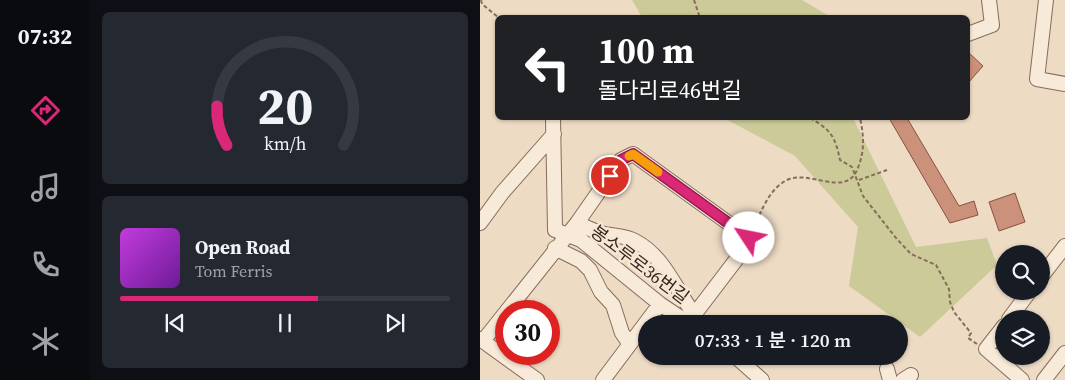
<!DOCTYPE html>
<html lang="ko">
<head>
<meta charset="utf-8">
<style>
  body { margin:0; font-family:"Source Serif 4","Noto Sans KR",serif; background:#242831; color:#f1f3f6; height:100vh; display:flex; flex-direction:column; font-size:19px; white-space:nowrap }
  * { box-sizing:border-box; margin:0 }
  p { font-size:16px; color:#9ea1a6 }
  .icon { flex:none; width:28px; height:28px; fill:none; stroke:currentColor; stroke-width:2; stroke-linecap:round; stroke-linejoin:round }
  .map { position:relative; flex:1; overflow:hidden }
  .side { display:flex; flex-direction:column; gap:12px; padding:12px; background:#0d0f14; width:390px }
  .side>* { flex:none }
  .top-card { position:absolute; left:15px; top:15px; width:475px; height:105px; border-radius:8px; box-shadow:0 1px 4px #0004; background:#202124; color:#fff; overflow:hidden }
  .buttons { position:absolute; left:515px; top:245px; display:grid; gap:10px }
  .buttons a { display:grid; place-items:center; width:55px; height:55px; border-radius:50%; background:#171b24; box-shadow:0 1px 4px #0004; font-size:25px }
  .speed { position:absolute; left:15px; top:300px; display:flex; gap:10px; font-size:25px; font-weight:700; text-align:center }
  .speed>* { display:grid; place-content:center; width:65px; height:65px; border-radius:50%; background:#171b24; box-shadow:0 1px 4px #0004; line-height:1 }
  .speed .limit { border:8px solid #d22; background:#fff; color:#111 }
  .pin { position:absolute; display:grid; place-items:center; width:42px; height:42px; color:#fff; margin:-21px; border:2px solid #fff; border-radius:50%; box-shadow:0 1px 5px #0007 }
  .me { position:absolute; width:55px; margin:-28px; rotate:304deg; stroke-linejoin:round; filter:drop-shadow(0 0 4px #0008) }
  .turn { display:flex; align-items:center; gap:18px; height:105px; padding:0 20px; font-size:22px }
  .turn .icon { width:65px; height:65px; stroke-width:2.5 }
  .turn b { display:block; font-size:35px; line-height:42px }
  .side .card { flex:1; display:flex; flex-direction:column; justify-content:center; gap:8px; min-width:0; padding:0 18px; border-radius:8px; background:#242831 }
  .side .dial { align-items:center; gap:0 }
  .dial svg { height:130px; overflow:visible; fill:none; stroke:#363941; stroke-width:7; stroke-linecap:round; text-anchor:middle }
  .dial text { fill:#f1f3f6; stroke:none }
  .song { display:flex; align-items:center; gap:15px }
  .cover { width:60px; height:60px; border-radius:8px; background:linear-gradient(135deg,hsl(290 70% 55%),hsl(280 70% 35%)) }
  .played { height:5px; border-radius:2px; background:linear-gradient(90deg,#db2777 60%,#363941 60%) }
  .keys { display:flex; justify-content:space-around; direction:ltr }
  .trip { position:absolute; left:158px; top:315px; width:270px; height:50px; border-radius:25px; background:#171b24; box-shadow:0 1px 4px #0004; font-weight:600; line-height:50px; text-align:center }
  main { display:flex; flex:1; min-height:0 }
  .dock { display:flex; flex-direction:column; width:90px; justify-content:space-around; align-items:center; background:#090b0e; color:#9ea1a6 }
  .dock .icon { width:35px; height:35px }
  .dock .current { color:#db2777 }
  .dock b { font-size:22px; color:#f1f3f6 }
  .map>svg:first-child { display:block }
  .green { fill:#cbca98 }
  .building { fill:#cb917b; stroke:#875341 }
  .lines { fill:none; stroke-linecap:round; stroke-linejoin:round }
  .minor-casing { stroke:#886c5b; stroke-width:16 }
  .path { stroke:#886c5b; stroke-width:2; stroke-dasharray:4 2.5; stroke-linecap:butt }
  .minor { stroke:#f8ead8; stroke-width:14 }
  .route-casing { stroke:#8e194d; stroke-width:12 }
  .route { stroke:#db2777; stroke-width:9 }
  .slow { stroke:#f59e0b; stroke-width:9 }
  .labels { text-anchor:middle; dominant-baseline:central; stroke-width:5; stroke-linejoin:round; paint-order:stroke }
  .street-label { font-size:18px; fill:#38271f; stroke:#f5e7d4 }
</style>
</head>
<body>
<main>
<nav class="dock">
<b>07:32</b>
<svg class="icon current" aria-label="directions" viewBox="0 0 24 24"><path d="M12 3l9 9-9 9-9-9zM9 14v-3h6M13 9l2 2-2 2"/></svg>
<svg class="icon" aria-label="music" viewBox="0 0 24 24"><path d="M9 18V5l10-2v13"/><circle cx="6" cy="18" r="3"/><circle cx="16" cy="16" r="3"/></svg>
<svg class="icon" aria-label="phone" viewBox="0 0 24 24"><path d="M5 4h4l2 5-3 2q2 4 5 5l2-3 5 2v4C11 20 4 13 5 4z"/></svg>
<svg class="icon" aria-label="climate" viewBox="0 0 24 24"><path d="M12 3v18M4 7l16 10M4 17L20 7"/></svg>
</nav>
<section class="side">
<div class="card dial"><svg viewBox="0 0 100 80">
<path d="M14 69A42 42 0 1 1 86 69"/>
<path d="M14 69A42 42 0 0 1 8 45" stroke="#db2777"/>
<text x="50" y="56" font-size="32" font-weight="700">20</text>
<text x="50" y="72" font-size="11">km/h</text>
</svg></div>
<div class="card">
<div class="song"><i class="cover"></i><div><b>Open Road</b><p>Tom Ferris</p></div></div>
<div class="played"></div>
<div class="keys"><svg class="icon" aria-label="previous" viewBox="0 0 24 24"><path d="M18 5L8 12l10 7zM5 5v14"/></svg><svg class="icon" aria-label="pause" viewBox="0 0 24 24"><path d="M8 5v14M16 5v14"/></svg><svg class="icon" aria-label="next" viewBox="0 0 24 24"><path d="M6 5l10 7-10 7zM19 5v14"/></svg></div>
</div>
</section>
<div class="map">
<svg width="585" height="380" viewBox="0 0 585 380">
  <rect width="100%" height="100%" fill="#eddbc4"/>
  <path class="green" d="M152,0H322L351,17H162Z
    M244,118H373L436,247L507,238L517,265L440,337L369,286L378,227L315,156Z"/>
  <path class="building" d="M488,52L503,66L488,83Z
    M409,118H427L479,206L494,201L498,215L470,223Z
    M535,193L545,222L519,231L509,202Z"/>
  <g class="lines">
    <g class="minor-casing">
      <path id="minor" d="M566,0L557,79L585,84
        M488,34L512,25L509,0
        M73,118L75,230L101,240L180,304L210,324
        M0,223L22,193L74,134
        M97,223C106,227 115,232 125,234C135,236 147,236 155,241C188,258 198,298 222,324
        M75,248L101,261L110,270L121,292L133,305L142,333L149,343
        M561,277L585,246
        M529,319L550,291
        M524,326L506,349L542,380
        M0,339L57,380
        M3,341L97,223L141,160L153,154L269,238L265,248L214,315
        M255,356L282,380
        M407,369L410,380
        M123,380L180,304
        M423,380L431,375
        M564,380L585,353"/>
    </g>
    <path class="path" d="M1,0L2,4L19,18
      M214,0L220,18
      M330,118C351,130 355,136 360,160L372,167L383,196L416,238L431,254L456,265L469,289L470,302L474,312L491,333L488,338L497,344
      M379,180L407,170
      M274,227C282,210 289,189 307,180C328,169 365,198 377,170C385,152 384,136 380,118"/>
    <use href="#minor" class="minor"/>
  </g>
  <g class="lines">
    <g class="route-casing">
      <path id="route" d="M130,176L141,160L153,154L269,238"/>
    </g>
    <use href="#route" class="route"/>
    <path class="slow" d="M149,156L153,154L178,172"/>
  </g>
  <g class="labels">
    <g class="street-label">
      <text transform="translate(160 264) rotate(37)">봉소루로36번길</text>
    </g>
  </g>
</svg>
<div class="buttons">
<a><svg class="icon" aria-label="search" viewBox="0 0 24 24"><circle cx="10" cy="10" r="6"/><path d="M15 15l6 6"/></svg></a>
<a><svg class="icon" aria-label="layers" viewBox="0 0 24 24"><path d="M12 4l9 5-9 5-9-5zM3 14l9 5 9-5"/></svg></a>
</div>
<div class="speed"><div class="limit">30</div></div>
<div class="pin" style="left:130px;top:176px;background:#d93025"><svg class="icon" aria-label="arrive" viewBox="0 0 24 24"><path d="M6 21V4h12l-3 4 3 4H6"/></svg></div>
<svg class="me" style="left:269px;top:238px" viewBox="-20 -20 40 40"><circle r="19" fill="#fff"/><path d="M0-13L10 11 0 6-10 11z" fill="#db2777"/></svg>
<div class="trip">07:33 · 1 분 · 120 m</div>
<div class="top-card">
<div class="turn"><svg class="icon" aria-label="left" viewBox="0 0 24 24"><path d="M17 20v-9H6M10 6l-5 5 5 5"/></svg><div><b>100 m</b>돌다리로46번길</div></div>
</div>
</div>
</main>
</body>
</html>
